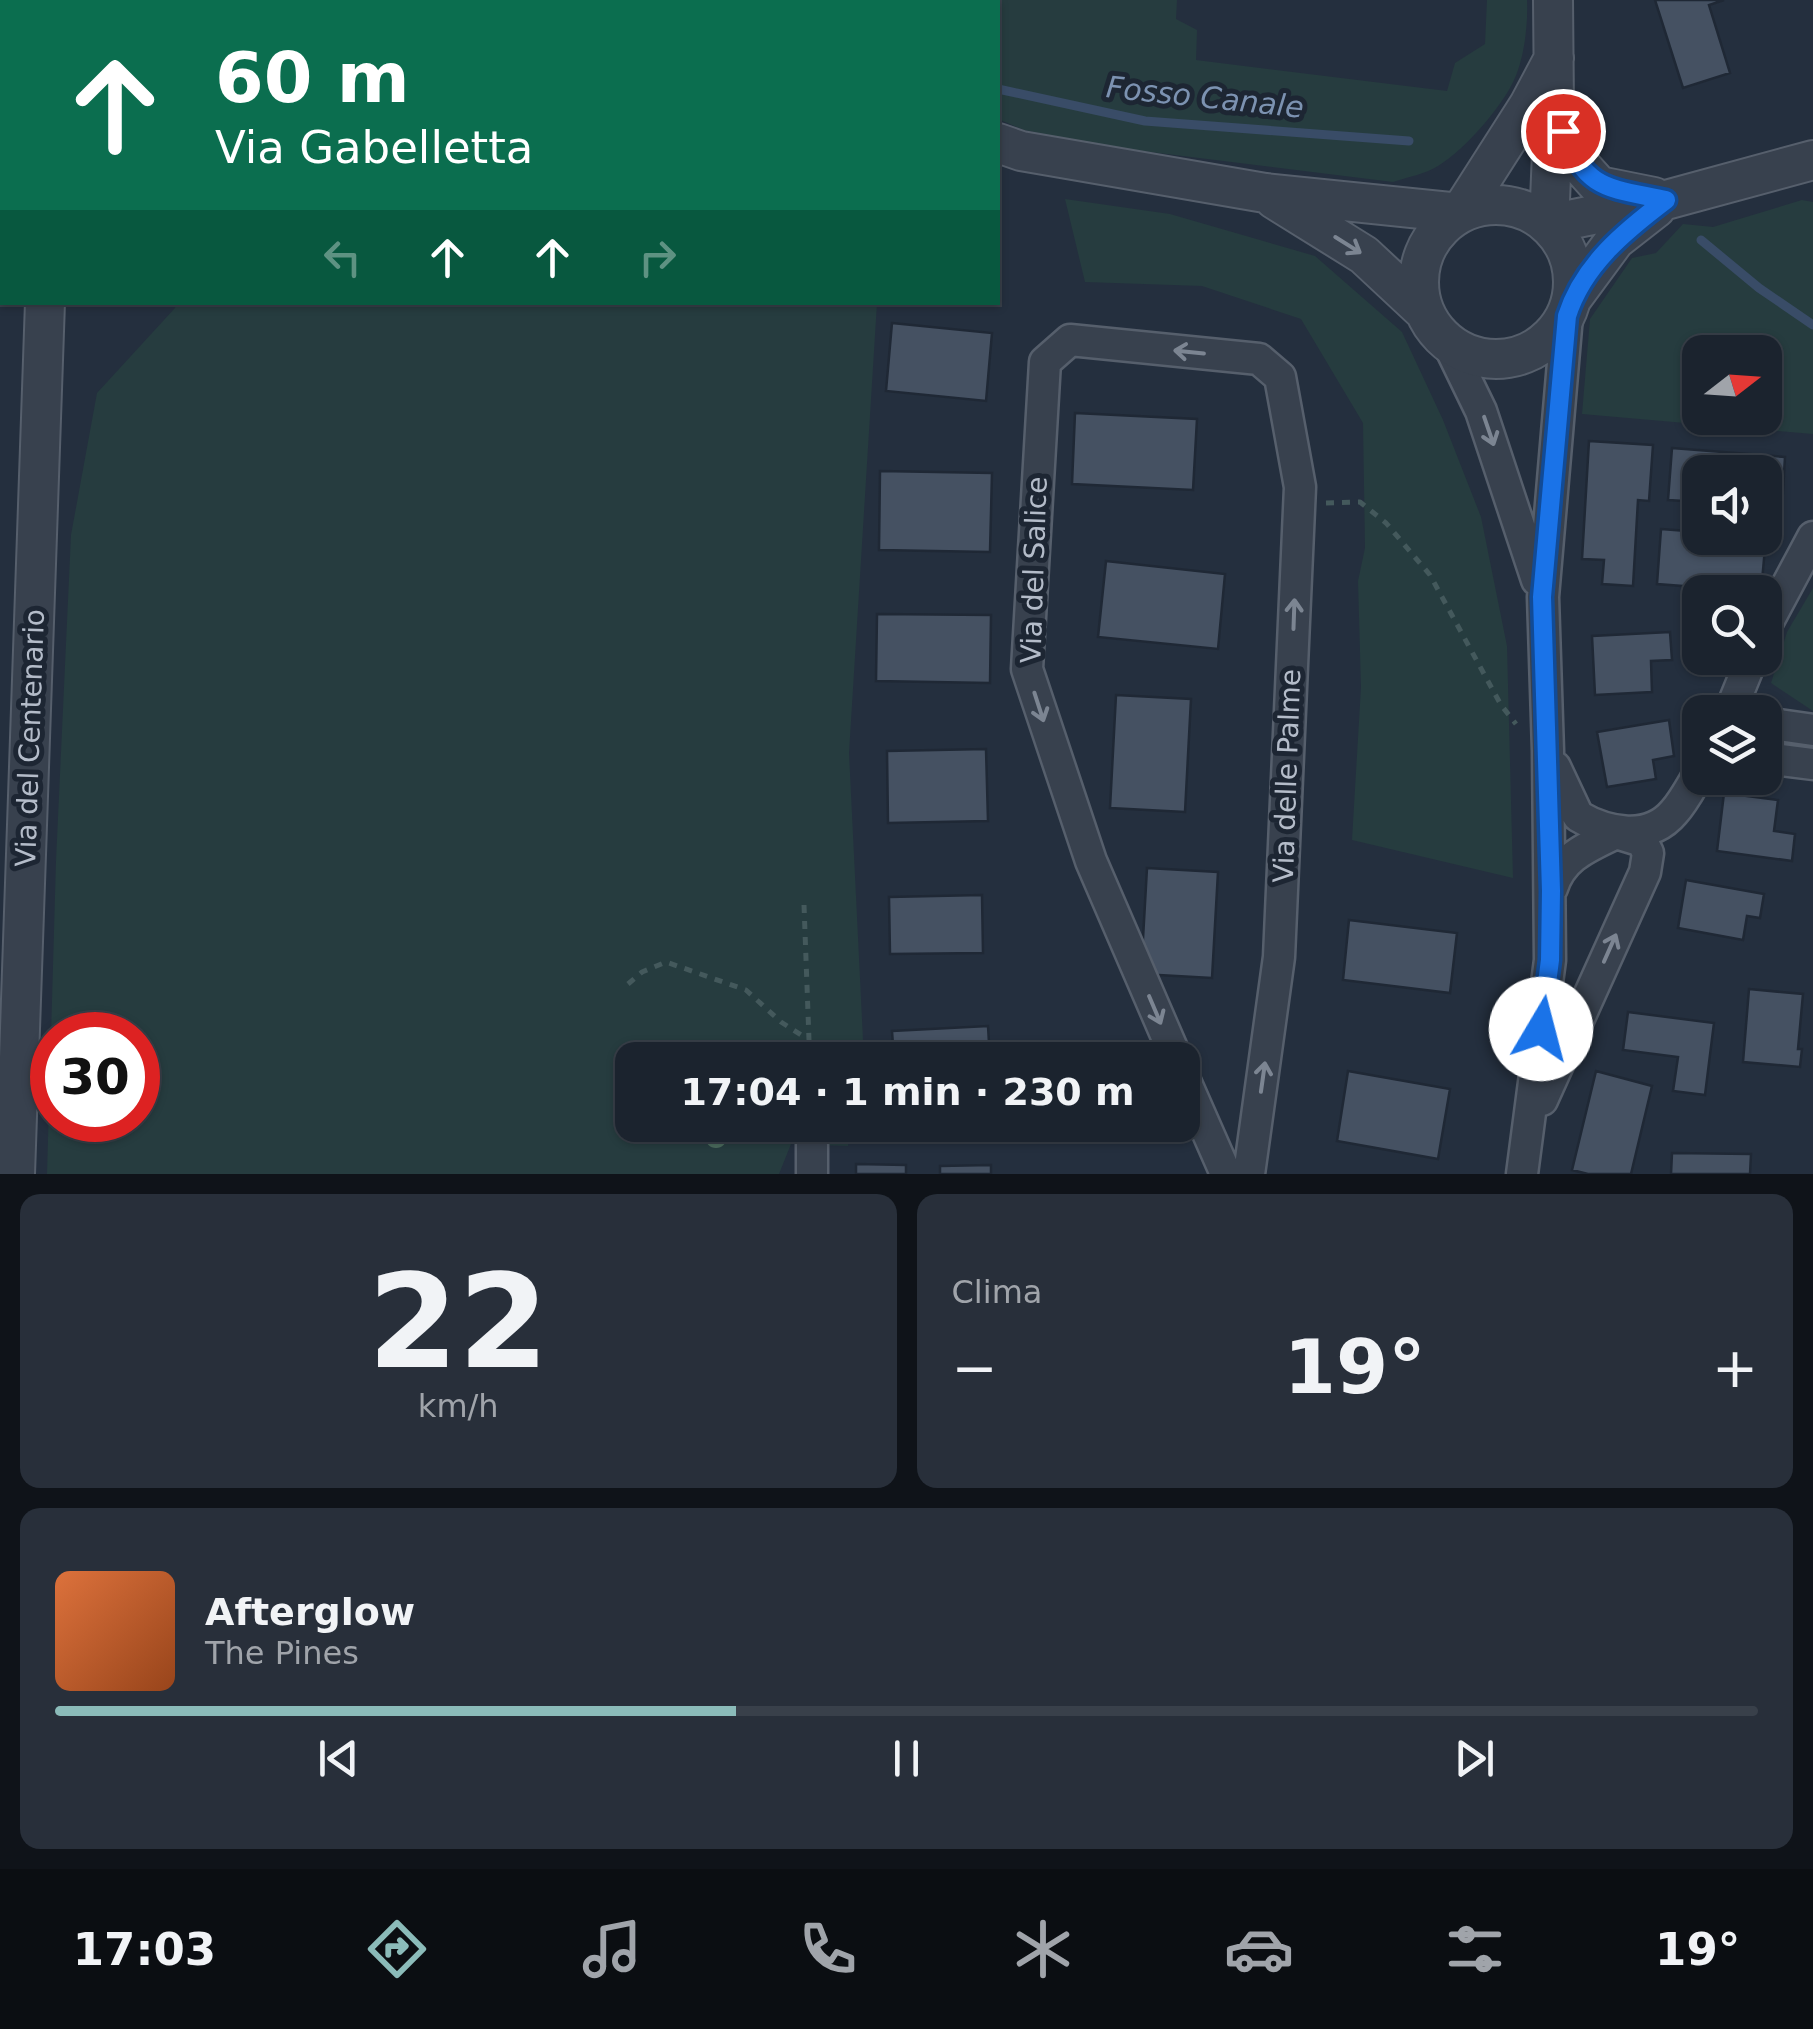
<!DOCTYPE html>
<html lang="it">
<head>
<meta charset="utf-8">
<style>
  body { margin:0; font-family:"DejaVu Sans",sans-serif; background:#282f3a; color:#f1f3f6; height:100vh; display:flex; flex-direction:column; font-size:38px; white-space:nowrap }
  * { box-sizing:border-box; margin:0 }
  p { font-size:32px; color:#a0a4aa }
  .icon { flex:none; width:55px; height:55px; fill:none; stroke:currentColor; stroke-width:2; stroke-linecap:round; stroke-linejoin:round }
  .map { position:relative; height:1174px; overflow:hidden }
  .drawer { display:flex; flex-direction:column; gap:20px; padding:20px; background:#0f1319; flex:1 }
  .drawer>* { flex:none }
  .banner { position:absolute; left:0px; top:0px; width:1000px; height:305px; box-shadow:0 2px 8px #0004,0 0 0 2px #39404a; background:#0b6e4f; color:#fff; overflow:hidden }
  .needle { width:65px; rotate:73deg }
  .tools { position:absolute; left:1682px; top:335px; display:grid; gap:20px }
  .tools a { display:grid; place-items:center; width:100px; height:100px; border-radius:20px; background:#1b232e; box-shadow:0 2px 8px #0004,0 0 0 2px #39404a; font-size:50px }
  .speed { position:absolute; left:30px; top:1012px; display:flex; gap:20px; font-size:50px; font-weight:700; text-align:center }
  .speed>* { display:grid; place-content:center; width:130px; height:130px; border-radius:50%; background:#1b232e; box-shadow:0 2px 8px #0004,0 0 0 2px #39404a; line-height:1 }
  .speed .limit { border:15px solid #d22; background:#fff; color:#111 }
  .pin { position:absolute; display:grid; place-items:center; width:85px; height:85px; color:#fff; margin:-42px; border:5px solid #fff; border-radius:50%; box-shadow:0 2px 10px #0007 }
  .me { position:absolute; width:110px; margin:-55px; rotate:8deg; stroke-linejoin:round; filter:drop-shadow(0 0 8px #0008) }
  .turn { display:flex; align-items:center; gap:35px; height:210px; padding:0 50px; font-size:45px }
  .turn .icon { width:130px; height:130px; stroke-width:2.5 }
  .turn b { display:block; font-size:70px; line-height:85px }
  .lanes { display:flex; align-items:center; height:95px; padding:0 50px; background:#0003; justify-content:center; gap:50px; direction:ltr }
  .lanes .off { opacity:.35 }
  .big { font-size:75px; font-weight:700; line-height:1.1 }
  .drawer .tile { flex:1; display:flex; flex-direction:column; justify-content:center; gap:15px; min-width:0; padding:0 35px; border-radius:20px; background:#282f3a }
  .drawer .dial { align-items:center; gap:0 }
  .dial b { font-size:130px; line-height:1 }
  .song { display:flex; align-items:center; gap:30px }
  .cover { width:120px; height:120px; border-radius:15px; background:linear-gradient(135deg,hsl(20 70% 55%),hsl(20 70% 35%)) }
  .played { height:10px; border-radius:5px; background:linear-gradient(90deg,#8bbbb9 40%,#39404a 40%) }
  .keys { display:flex; justify-content:space-around; direction:ltr }
  .heat { display:flex; justify-content:space-between; align-items:center; font-size:55px; direction:ltr }
  .drawer .tiles { flex:1; display:grid; gap:20px; grid-template-columns:1fr 1fr }
  .tile:last-child { grid-column:span 2 }
  .trip { position:absolute; left:615px; top:1042px; width:585px; height:100px; border-radius:20px; background:#1b232e; box-shadow:0 2px 8px #0004,0 0 0 2px #39404a; font-weight:700; line-height:100px; text-align:center }
  .menu { display:flex; height:160px; justify-content:space-around; align-items:center; background:#0b0e12; color:#a0a4aa }
  .menu .icon { width:70px; height:70px }
  .menu .selected { color:#8bbbb9 }
  .menu b { font-size:45px; color:#f1f3f6 }
  .map>svg:first-child { display:block }
  .green { fill:#263c3f; fill-rule:evenodd }
  .lines { fill:none; stroke-linecap:round; stroke-linejoin:round }
  .stream { stroke:#394c67; stroke-width:9 }
  .building { fill:#455162; stroke:#1f2835; stroke-width:2.5 }
  .minor-casing { stroke:#565f6c; stroke-width:35 }
  .tertiary-casing { stroke:#565f6c; stroke-width:42 }
  .path { stroke:#44595c; stroke-width:5; stroke-dasharray:8 8; stroke-linecap:butt }
  .minor { stroke:#38414e; stroke-width:30 }
  .tertiary { stroke:#38414e; stroke-width:38 }
  .tree { fill:#4b6a5d }
  .oneway { stroke:#7c8592 }
  .route-casing { stroke:#114b97; stroke-width:25 }
  .route { stroke:#1a73e8; stroke-width:18 }
  .labels { text-anchor:middle; dominant-baseline:central; stroke-width:10; stroke-linejoin:round; paint-order:stroke }
  .street-label { font-size:28px; fill:#b4bcc9; stroke:#1d2633 }
  .water-label { font-size:30px; font-style:italic; fill:#7c92b1; stroke:#1d2633 }
</style>
</head>
<body>
<div class="map">
<svg width="1813" height="1174" viewBox="0 0 1813 1174">
  <rect width="100%" height="100%" fill="#242f3e"/>
  <path class="green" d="M79,0H666L669,2H79Z
    M906,0H1177L1176,19L1197,30L1196,60L1447,91L1455,63L1485,44L1487,0H1527C1528,22 1525,50 1518,70C1509,100 1465,150 1438,166C1425,174 1408,177 1393,182L1110,147L1024,130L998,119V2H900Z
    M1065,199L1170,214L1315,256L1402,332L1443,420L1481,517L1507,646L1513,878L1352,840L1361,687L1358,581L1365,548L1363,423L1301,319L1202,286L1085,282Z
    M1802,200L1813,202V434L1582,414L1590,319L1632,258L1656,253L1683,224L1713,227ZM1700,352H1765V418H1700Z
    M176,303H877L849,753L864,1060H632V1125H867L868,1134L849,1136L848,1146L791,1144L779,1174H47L56,861L71,535L97,393L175,308ZM52,1035H138V1120H52Z
    M1813,588V711L1771,683L1787,632Z"/>
  <g class="lines">
    <path class="stream" d="M395,0L406,2
      M998,89L1145,121L1409,141
      M1701,240L1759,288L1813,325"/>
  </g>
  <path class="building" d="M1655,0H1724L1709,5L1730,73L1683,88Z
    M892,323L992,333L986,401L886,391Z
    M1075,413L1197,419L1193,490L1072,484Z
    M1589,441L1653,445L1649,501L1638,500L1633,586L1602,584L1604,560L1582,559Z
    M1672,448L1785,457L1782,508L1765,507V472H1700V502L1668,500Z
    M880,471L992,473L990,552L879,550Z
    M1661,529L1700,532V538L1766,537L1761,592L1657,584Z
    M1106,561L1225,574L1218,649L1098,637Z
    M877,614L991,615L990,683L876,681Z
    M1670,632L1672,660L1651,661L1652,692L1595,695L1592,636Z
    M1116,695L1191,699L1185,812L1110,808Z
    M1669,720L1674,756L1653,760L1656,779L1607,787L1597,732Z
    M986,749L988,821L888,823L887,751Z
    M1724,793L1778,800L1774,831L1795,834L1792,861L1717,851Z
    M1147,868L1218,872L1212,978L1141,974Z
    M1686,880L1764,894L1760,918L1747,916L1743,940L1678,928Z
    M982,895L983,953L890,954L889,897Z
    M1349,920L1457,933L1450,993L1343,980Z
    M1749,989L1803,994L1798,1049H1802L1800,1067L1743,1062Z
    M1628,1012L1714,1023L1705,1095L1673,1091L1678,1057L1623,1050Z
    M988,1026L990,1060H894L892,1031Z
    M1348,1071L1450,1089L1438,1159L1337,1141Z
    M1596,1071L1652,1086L1631,1174H1588L1572,1170Z
    M1672,1153L1751,1154L1750,1174H1671Z
    M856,1164L906,1165V1174H856Z
    M991,1165V1174H940V1166Z"/>
  <g class="lines">
    <g class="minor-casing">
      <path id="minor" d="M1448,343L1481,411L1537,580
        M1765,627L1813,537
        M1730,712L1752,658
        M1765,723L1813,730
        M1765,758L1813,764
        M1555,767L1578,816C1607,833 1649,842 1674,812C1684,801 1692,785 1700,772
        M1177,1060L1091,861L1027,669L1045,362L1070,340L1259,359L1280,377L1300,487L1279,957L1249,1174
        M1182,1074L1226,1174
        M1542,1100L1645,872L1648,853L1642,841L1616,833C1588,847 1562,856 1552,888
        M812,1145V1174
        M1522,1174L1550,960L1548,751L1543,597L1567,316"/>
    </g>
    <g class="tertiary-casing">
      <path id="tertiary" d="M724,0L728,2
        M55,2V0
        M1557,115L1572,156L1599,186L1654,197
        M998,143L1021,151L1265,193L1460,213L1529,105L1554,58
        M1274,199L1364,255L1424,311
        M1419 282a77 77 0 1 1 154 0a77 77 0 1 1-154 0Z
        M1549,224L1666,200L1813,160
        M1549,224L1554,105L1553,0
        M1573,297L1615,240L1656,208
        M15,1174L45,302"/>
    </g>
    <path class="path" d="M1326,503L1360,502L1386,523L1430,575L1501,705L1516,724
      M804,905L809,1040
      M628,984L642,972L666,962L746,990L781,1022L809,1040L812,1060"/>
    <use href="#minor" class="minor"/>
    <use href="#tertiary" class="tertiary"/>
  </g>
  <circle class="tree" cx="716" cy="1137" r="11"/>
  <defs><path id="oneway-shaft" d="M-6 0H5M1.5-3L5.5 0L1.5 3" fill="none" stroke-width="1.6" stroke-linecap="round" stroke-linejoin="round" transform="scale(2.5)"/></defs>
  <g class="oneway">
    <use href="#oneway-shaft" transform="translate(1348 245) rotate(32)"/>
    <use href="#oneway-shaft" transform="translate(1189 352) rotate(-174)"/>
    <use href="#oneway-shaft" transform="translate(1489 431) rotate(71)"/>
    <use href="#oneway-shaft" transform="translate(1294 614) rotate(-88)"/>
    <use href="#oneway-shaft" transform="translate(1039 707) rotate(72)"/>
    <use href="#oneway-shaft" transform="translate(1610 948) rotate(-66)"/>
    <use href="#oneway-shaft" transform="translate(1155 1010) rotate(67)"/>
    <use href="#oneway-shaft" transform="translate(1263 1077) rotate(-82)"/>
  </g>
  <g class="lines">
    <g class="route-casing">
      <path id="route" d="M1541,1029L1550,960L1551,891L1542,597L1567,316C1583,265 1625,231 1666,200C1610,188 1585,191 1563,131"/>
    </g>
    <use href="#route" class="route"/>
  </g>
  <g class="labels">
    <g class="street-label">
      <text transform="translate(1034 570) rotate(-88)">Via del Salice</text>
      <text transform="translate(30 738) rotate(-88)">Via del Centenario</text>
      <text transform="translate(1287 776) rotate(-88)">Via delle Palme</text>
    </g>
    <g class="water-label">
      <text transform="translate(1205 97) rotate(6)">Fosso Canale</text>
    </g>
  </g>
</svg>
<div class="tools">
<a><svg class="needle" viewBox="-14 -14 28 28"><path d="M0-13l5 13h-10z" fill="#e53935"/><path d="M0 13l5-13h-10z" fill="#a0a4aa"/></svg></a>
<a><svg class="icon" aria-label="sound" viewBox="0 0 24 24"><path d="M4 9h4l5-4v14l-5-4H4zM17 9q2 3 0 6"/></svg></a>
<a><svg class="icon" aria-label="search" viewBox="0 0 24 24"><circle cx="10" cy="10" r="6"/><path d="M15 15l6 6"/></svg></a>
<a><svg class="icon" aria-label="layers" viewBox="0 0 24 24"><path d="M12 4l9 5-9 5-9-5zM3 14l9 5 9-5"/></svg></a>
</div>
<div class="speed"><div class="limit">30</div></div>
<div class="pin" style="left:1563px;top:131px;background:#d93025"><svg class="icon" aria-label="arrive" viewBox="0 0 24 24"><path d="M6 21V4h12l-3 4 3 4H6"/></svg></div>
<svg class="me" style="left:1541px;top:1029px" viewBox="-20 -20 40 40"><circle r="19" fill="#fff"/><path d="M0-13L10 11 0 6-10 11z" fill="#1a73e8"/></svg>
<div class="trip">17:04 · 1 min · 230 m</div>
<div class="banner">
<div class="turn"><svg class="icon" aria-label="ahead" viewBox="0 0 24 24"><path d="M12 20V5M6 11l6-6 6 6"/></svg><div><b>60 m</b>Via Gabelletta</div></div>
<div class="lanes"><svg class="icon off" aria-label="left" viewBox="0 0 24 24"><path d="M17 20v-9H6M10 6l-5 5 5 5"/></svg><svg class="icon" aria-label="ahead" viewBox="0 0 24 24"><path d="M12 20V5M6 11l6-6 6 6"/></svg><svg class="icon" aria-label="ahead" viewBox="0 0 24 24"><path d="M12 20V5M6 11l6-6 6 6"/></svg><svg class="icon off" aria-label="right" viewBox="0 0 24 24"><path d="M7 20v-9h11M14 6l5 5-5 5"/></svg></div>
</div>
</div>
<section class="drawer">
<div class="tiles">
<div class="tile dial"><b>22</b><p>km/h</p></div>
<div class="tile"><p>Clima</p>
<div class="heat"><a>−</a><b class="big">19°</b><a>+</a></div>
</div>
<div class="tile">
<div class="song"><i class="cover"></i><div><b>Afterglow</b><p>The Pines</p></div></div>
<div class="played"></div>
<div class="keys"><svg class="icon" aria-label="previous" viewBox="0 0 24 24"><path d="M18 5L8 12l10 7zM5 5v14"/></svg><svg class="icon" aria-label="pause" viewBox="0 0 24 24"><path d="M8 5v14M16 5v14"/></svg><svg class="icon" aria-label="next" viewBox="0 0 24 24"><path d="M6 5l10 7-10 7zM19 5v14"/></svg></div>
</div>
</div>
</section>
<nav class="menu">
<b>17:03</b>
<svg class="icon selected" aria-label="directions" viewBox="0 0 24 24"><path d="M12 3l9 9-9 9-9-9zM9 14v-3h6M13 9l2 2-2 2"/></svg>
<svg class="icon" aria-label="music" viewBox="0 0 24 24"><path d="M9 18V5l10-2v13"/><circle cx="6" cy="18" r="3"/><circle cx="16" cy="16" r="3"/></svg>
<svg class="icon" aria-label="phone" viewBox="0 0 24 24"><path d="M5 4h4l2 5-3 2q2 4 5 5l2-3 5 2v4C11 20 4 13 5 4z"/></svg>
<svg class="icon" aria-label="climate" viewBox="0 0 24 24"><path d="M12 3v18M4 7l16 10M4 17L20 7"/></svg>
<svg class="icon" aria-label="car" viewBox="0 0 24 24"><path d="M5 17H2v-5l4-1 3-4h7l3 4 3 1v5h-3M9 17h6M6 11h13"/><circle cx="7" cy="17" r="2"/><circle cx="17" cy="17" r="2"/></svg>
<svg class="icon" aria-label="filters" viewBox="0 0 24 24"><path d="M4 7h16M4 17h16"/><circle cx="9" cy="7" r="2"/><circle cx="15" cy="17" r="2"/></svg>
<b>19°</b>
</nav>
</body>
</html>
